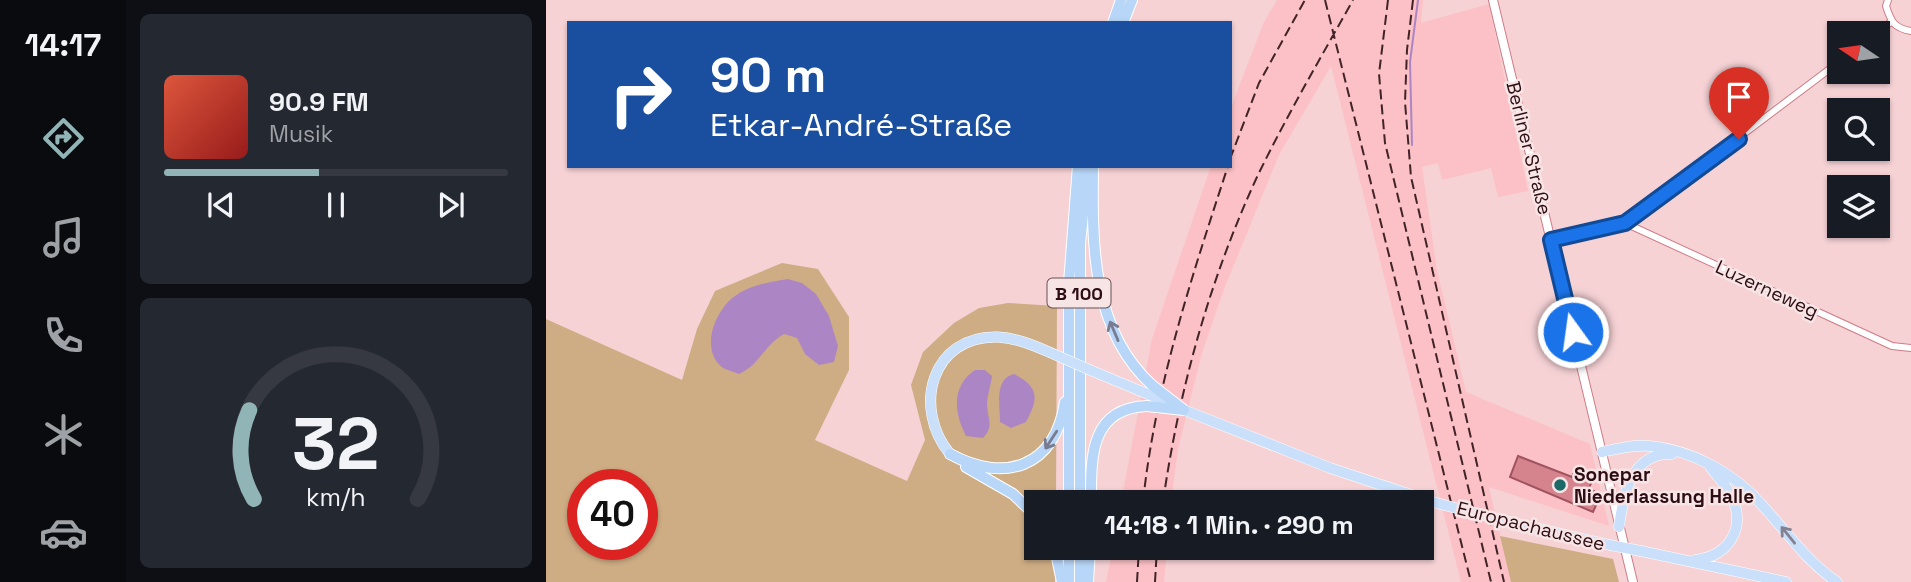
<!DOCTYPE html>
<html lang="de">
<head>
<meta charset="utf-8">
<style>
  body { margin:0; font-family:"Space Grotesk",sans-serif; background:#242831; color:#f1f3f6; height:100vh; display:flex; flex-direction:column; font-size:26px; white-space:nowrap }
  * { box-sizing:border-box; margin:0 }
  p { font-size:23px; color:#9ea1a6 }
  .icon { flex:none; width:38px; height:38px; fill:none; stroke:currentColor; stroke-width:2; stroke-linecap:round; stroke-linejoin:round }
  .map { position:relative; flex:1; overflow:hidden }
  .panel { display:flex; flex-direction:column; gap:14px; padding:14px; background:#0d0f14; width:420px }
  .panel>* { flex:none }
  .hud { position:absolute; left:21px; top:21px; width:665px; height:147px; border-radius:0px; box-shadow:0 2px 5px #0004; background:#1a4fa0; color:#fff; overflow:hidden }
  .needle { width:46px; rotate:283deg }
  .controls { position:absolute; left:1281px; top:21px; display:grid; gap:14px }
  .controls a { display:grid; place-items:center; width:63px; height:63px; border-radius:0px; background:#171b24; box-shadow:0 2px 5px #0004; font-size:35px }
  .speed { position:absolute; left:21px; top:469px; display:flex; gap:14px; font-size:35px; font-weight:700; text-align:center }
  .speed>* { display:grid; place-content:center; width:91px; height:91px; border-radius:50%; background:#171b24; box-shadow:0 2px 5px #0004; line-height:1 }
  .speed .limit { border:10px solid #d22; background:#fff; color:#111 }
  .pin { position:absolute; display:grid; place-items:center; width:60px; height:60px; color:#fff; margin:-72px -30px; border-radius:50% 50% 50% 0; rotate:-45deg; box-shadow:0 0 7px #0007 }
  .pin .icon { rotate:45deg }
  .me { position:absolute; width:77px; margin:-38px; rotate:346deg; stroke-linejoin:round; filter:drop-shadow(0 0 5px #0008) }
  .turn { display:flex; align-items:center; gap:24px; height:147px; padding:0 28px; font-size:32px }
  .turn .icon { width:91px; height:91px; stroke-width:2.5 }
  .turn b { display:block; font-size:49px; line-height:60px }
  .panel .tile { flex:1; display:flex; flex-direction:column; justify-content:center; gap:10px; min-width:0; padding:0 24px; border-radius:10px; background:#242831 }
  .panel .dial { align-items:center; gap:0 }
  .dial svg { height:182px; overflow:visible; fill:none; stroke:#363941; stroke-width:7; stroke-linecap:round; text-anchor:middle }
  .dial text { fill:#f1f3f6; stroke:none }
  .song { display:flex; align-items:center; gap:21px }
  .cover { width:84px; height:84px; border-radius:10px; background:linear-gradient(135deg,hsl(10 70% 55%),hsl(0 70% 35%)) }
  .played { height:7px; border-radius:4px; background:linear-gradient(90deg,#91b5b6 45%,#363941 45%) }
  .keys { display:flex; justify-content:space-around; direction:ltr }
  .trip { position:absolute; left:478px; top:490px; width:410px; height:70px; border-radius:0px; background:#171b24; box-shadow:0 2px 5px #0004; font-weight:700; line-height:70px; text-align:center }
  main { display:flex; flex:1; min-height:0 }
  .tab-bar { display:flex; flex-direction:column; width:126px; justify-content:space-around; align-items:center; background:#090b0e; color:#9ea1a6 }
  .tab-bar .icon { width:49px; height:49px }
  .tab-bar .selected { color:#91b5b6 }
  .tab-bar b { font-size:32px; color:#f1f3f6 }
  .map>svg:first-child { display:block }
  .built { fill:#fbc1c6 }
  .green { fill:#cead84; fill-rule:evenodd }
  .water { fill:#ac86c4 }
  .lines { fill:none; stroke-linecap:round; stroke-linejoin:round }
  .stream { stroke:#ac86c4; stroke-width:2 }
  .building { fill:#d5838d; stroke:#a0535e; stroke-width:2 }
  .minor-casing { stroke:#ce7c87; stroke-width:8 }
  .tertiary-casing { stroke:#ce7c87; stroke-width:10 }
  .primary-casing { stroke:#fff; stroke-width:11 }
  .trunk-casing { stroke:#fff; stroke-width:12 }
  .minor { stroke:#fff; stroke-width:6 }
  .tertiary { stroke:#fff; stroke-width:8 }
  .primary { stroke:#cae0fa; stroke-width:10 }
  .trunk { stroke:#b8d6f8; stroke-width:10 }
  .rail { stroke:#422328; stroke-width:2; stroke-dasharray:10 5; stroke-linecap:butt }
  .primary-bridge-casing { stroke:#fff; stroke-width:11; stroke-linecap:butt }
  .trunk-bridge-casing { stroke:#fff; stroke-width:12; stroke-linecap:butt }
  .primary-bridge { stroke:#cae0fa; stroke-width:10 }
  .trunk-bridge { stroke:#b8d6f8; stroke-width:10 }
  .oneway { stroke:#797c91 }
  .oneway2 { stroke:#838192 }
  .route-casing { stroke:#114b97; stroke-width:18 }
  .route { stroke:#1a73e8; stroke-width:12 }
  .poi-dot { fill:#1c6967; stroke:#f7e5e6; stroke-width:2.5 }
  .labels { text-anchor:middle; dominant-baseline:central; stroke-width:5; stroke-linejoin:round; paint-order:stroke }
  .shield { fill:#f7e5e6; stroke:#694e52; stroke-width:2 }
  .shield-label { font-size:18px; font-weight:bold; fill:#2c0d13 }
  .street-label { font-size:19px; fill:#2c0d13; stroke:#f7e5e6 }
  .poi-label { font-size:19px; font-weight:bold; fill:#2c0d13; stroke:#f7e5e6; text-anchor:start }
</style>
</head>
<body>
<main>
<nav class="tab-bar">
<b>14:17</b>
<svg class="icon selected" aria-label="directions" viewBox="0 0 24 24"><path d="M12 3l9 9-9 9-9-9zM9 14v-3h6M13 9l2 2-2 2"/></svg>
<svg class="icon" aria-label="music" viewBox="0 0 24 24"><path d="M9 18V5l10-2v13"/><circle cx="6" cy="18" r="3"/><circle cx="16" cy="16" r="3"/></svg>
<svg class="icon" aria-label="phone" viewBox="0 0 24 24"><path d="M5 4h4l2 5-3 2q2 4 5 5l2-3 5 2v4C11 20 4 13 5 4z"/></svg>
<svg class="icon" aria-label="climate" viewBox="0 0 24 24"><path d="M12 3v18M4 7l16 10M4 17L20 7"/></svg>
<svg class="icon" aria-label="car" viewBox="0 0 24 24"><path d="M5 17H2v-5l4-1 3-4h7l3 4 3 1v5h-3M9 17h6M6 11h13"/><circle cx="7" cy="17" r="2"/><circle cx="17" cy="17" r="2"/></svg>
</nav>
<section class="panel">
<div class="tile">
<div class="song"><i class="cover"></i><div><b>90.9 FM</b><p>Musik</p></div></div>
<div class="played"></div>
<div class="keys"><svg class="icon" aria-label="previous" viewBox="0 0 24 24"><path d="M18 5L8 12l10 7zM5 5v14"/></svg><svg class="icon" aria-label="pause" viewBox="0 0 24 24"><path d="M8 5v14M16 5v14"/></svg><svg class="icon" aria-label="next" viewBox="0 0 24 24"><path d="M6 5l10 7-10 7zM19 5v14"/></svg></div>
</div>
<div class="tile dial"><svg viewBox="0 0 100 80">
<path d="M14 69A42 42 0 1 1 86 69"/>
<path d="M14 69A42 42 0 0 1 12 30" stroke="#91b5b6"/>
<text x="50" y="56" font-size="32" font-weight="700">32</text>
<text x="50" y="72" font-size="11">km/h</text>
</svg></div>
</section>
<div class="map">
<svg width="1365" height="582" viewBox="0 0 1365 582">
  <rect width="100%" height="100%" fill="#f6d2d5"/>
  <path class="built" d="M731,0H877L875,23L943,4L982,191L952,197L945,168L896,180L892,163L876,167L891,270L920,392L1044,444L1063,526L943,487L965,582H915L785,66L733,155L678,289L656,353L632,449L625,502H575L606,339L665,166H684V110L718,22Z
    M567,548H621L618,582H560Z"/>
  <path class="green" d="M236,263L272,269L303,317V370L269,440L361,481L379,440L365,385L377,352L408,323L433,308L462,303L511,306L510,502H490V548H509V582H0V319L136,380L151,329L169,291ZM37,485H96V544H37Z
    M954,536L1067,559L1073,582H965Z"/>
  <path class="water" d="M242,279L256,283L270,294L283,316L292,346L288,362L273,365L259,354L251,338L238,334C217,346 215,364 193,374C188,372 181,370 177,368C153,350 169,310 189,296C204,285 224,282 242,279Z
    M429,370H439L446,376C445,385 441,396 441,405C442,419 448,427 437,438L420,436C408,413 405,386 429,370Z
    M468,374C493,387 493,398 480,422L465,428L454,422C454,405 448,379 468,374Z"/>
  <g class="lines">
    <path class="stream" d="M866,145L864,62L872,0"/>
  </g>
  <path class="building" d="M972,456L1026,477L1030,468L1043,473L1041,479L1046,480L1043,489L1048,491L1045,500L1051,503L1047,512L964,477Z"/>
  <g class="lines">
    <g class="minor-casing">
      <path id="minor" d="M1342,0L1340,6C1345,22 1348,28 1365,31
        M1330,33L1345,22
        M1079,223L1346,346L1365,348
        M1005,240L1079,223L1293,62"/>
    </g>
    <g class="tertiary-casing">
      <path id="tertiary" d="M947,0L1087,582"/>
    </g>
    <g class="primary-casing">
      <path id="primary" d="M544,370L604,395
        M638,410L784,468L887,502
        M1056,452C1071,449 1088,444 1104,446C1146,450 1188,473 1216,505C1241,532 1260,561 1291,582
        M404,454C366,408 385,335 452,337C470,338 487,345 503,352
        M955,520L1064,545
        M1073,527C1077,496 1085,452 1126,454
        M1095,551L1240,582
        M1149,560C1183,556 1201,528 1185,495C1180,485 1171,476 1165,468"/>
    </g>
    <g class="trunk-casing">
      <path id="trunk" d="M567,23L575,0
        M577,23L586,0
        M547,167C546,243 545,331 607,386
        M404,454C459,484 509,467 519,402
        M420,467L467,494L490,516
        M523,502V283L532,166
        M534,502V244L542,166
        M545,502C545,459 543,408 601,406
        M509,548L516,582
        M523,548V582
        M534,582V548
        M542,582L544,548"/>
    </g>
    <use href="#minor" class="minor"/>
    <use href="#tertiary" class="tertiary"/>
    <use href="#primary" class="primary"/>
    <use href="#trunk" class="trunk"/>
    <path class="rail" d="M779,0L925,582
      M842,0L833,74L839,143L945,582
      M867,0L861,50L859,102L865,177L958,582
      M684,159L713,83L759,0
      M597,502C609,387 646,276 682,166
      M617,502C633,390 663,281 711,177C740,117 774,59 807,0
      M591,582L593,548
      M609,582L611,548"/>
    <g class="primary-bridge-casing">
      <path id="primary-bridge" d="M503,352L544,370
        M604,395L628,406
        M887,502L955,520
        M1064,545L1095,551"/>
    </g>
    <g class="trunk-bridge-casing">
      <path id="trunk-bridge" d="M607,386L638,410
        M601,406L638,410"/>
    </g>
    <use href="#primary-bridge" class="primary-bridge"/>
    <use href="#trunk-bridge" class="trunk-bridge"/>
  </g>
  <defs><path id="oneway-shaft" d="M-6 0H5M1.5-3L5.5 0L1.5 3" fill="none" stroke-width="1.6" stroke-linecap="round" stroke-linejoin="round" transform="scale(1.75)"/></defs>
  <g class="oneway">
    <use href="#oneway-shaft" transform="translate(568 331) rotate(-113)"/>
    <use href="#oneway-shaft" transform="translate(505 440) rotate(123)"/>
  </g>
  <use class="oneway2" href="#oneway-shaft" transform="translate(1242 535) rotate(-129)"/>
  <g class="lines">
    <g class="route-casing">
      <path id="route" d="M1027,332L1005,240L1079,223L1193,139"/>
    </g>
    <use href="#route" class="route"/>
  </g>
  <circle class="poi-dot" cx="1014" cy="485" r="7"/>
  <g class="labels">
    <rect class="shield" x="501.5" y="278.5" width="63" height="29" rx="5"/>
    <g class="shield-label">
      <text x="533" y="293">B 100</text>
    </g>
    <g class="street-label">
      <text transform="translate(983 148) rotate(76)">Berliner Straße</text>
      <text transform="translate(1221 289) rotate(25)">Luzerneweg</text>
      <text transform="translate(985 526) rotate(14)">Europachaussee</text>
    </g>
    <g class="poi-label">
      <text x="1028" y="474">Sonepar<tspan x="1028" dy="22">Niederlassung Halle</tspan></text>
    </g>
  </g>
</svg>
<div class="controls">
<a><svg class="needle" viewBox="-14 -14 28 28"><path d="M0-13l5 13h-10z" fill="#e53935"/><path d="M0 13l5-13h-10z" fill="#9ea1a6"/></svg></a>
<a><svg class="icon" aria-label="search" viewBox="0 0 24 24"><circle cx="10" cy="10" r="6"/><path d="M15 15l6 6"/></svg></a>
<a><svg class="icon" aria-label="layers" viewBox="0 0 24 24"><path d="M12 4l9 5-9 5-9-5zM3 14l9 5 9-5"/></svg></a>
</div>
<div class="speed"><div class="limit">40</div></div>
<div class="pin" style="left:1193px;top:139px;background:#d93025"><svg class="icon" aria-label="arrive" viewBox="0 0 24 24"><path d="M6 21V4h12l-3 4 3 4H6"/></svg></div>
<svg class="me" style="left:1027px;top:332px" viewBox="-20 -20 40 40"><circle r="17" fill="#1a73e8" stroke="#fff" stroke-width="3"/><path d="M0-11L8 9 0 5-8 9z" fill="#fff"/></svg>
<div class="trip">14:18 · 1 Min. · 290 m</div>
<div class="hud">
<div class="turn"><svg class="icon" aria-label="right" viewBox="0 0 24 24"><path d="M7 20v-9h11M14 6l5 5-5 5"/></svg><div><b>90 m</b>Etkar-André-Straße</div></div>
</div>
</div>
</main>
</body>
</html>
